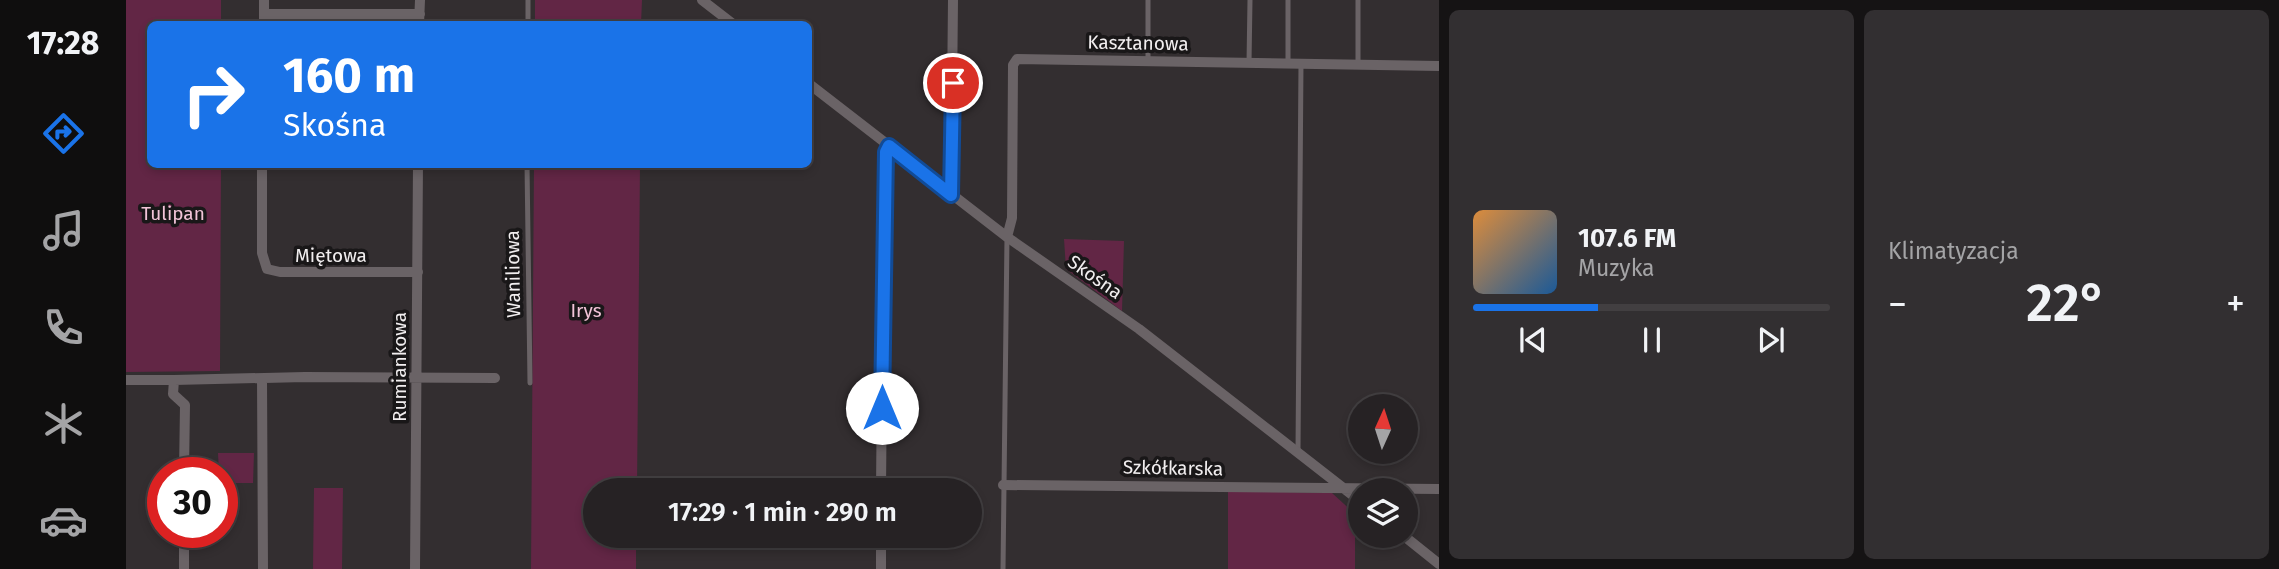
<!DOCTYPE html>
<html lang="pl">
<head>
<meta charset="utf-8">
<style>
  body { margin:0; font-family:"Fira Sans",sans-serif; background:#322f31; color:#f1f3f6; height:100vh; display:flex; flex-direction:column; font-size:26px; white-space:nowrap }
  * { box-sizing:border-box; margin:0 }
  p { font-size:23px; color:#a4a4a6 }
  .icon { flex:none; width:38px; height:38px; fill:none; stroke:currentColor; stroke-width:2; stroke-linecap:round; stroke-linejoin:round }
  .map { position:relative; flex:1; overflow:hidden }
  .side { display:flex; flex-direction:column; gap:10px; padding:10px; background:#151314; width:840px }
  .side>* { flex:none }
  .hud { position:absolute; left:21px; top:21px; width:665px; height:147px; border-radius:10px; box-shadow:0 4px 10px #0003,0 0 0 2px #423f41; background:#1a73e8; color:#fff; overflow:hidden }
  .needle { width:46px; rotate:3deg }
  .controls { position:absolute; left:1222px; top:394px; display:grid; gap:14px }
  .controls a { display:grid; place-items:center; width:70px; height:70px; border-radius:50%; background:#262224; box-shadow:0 4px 10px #0003,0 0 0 2px #423f41; font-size:35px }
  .speed { position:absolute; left:21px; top:457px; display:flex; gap:14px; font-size:35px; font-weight:700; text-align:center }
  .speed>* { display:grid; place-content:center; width:91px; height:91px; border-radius:50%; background:#262224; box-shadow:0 4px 10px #0003,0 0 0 2px #423f41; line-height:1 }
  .speed .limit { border:10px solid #d22; background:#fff; color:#111 }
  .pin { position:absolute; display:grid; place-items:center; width:60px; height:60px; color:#fff; margin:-30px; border:4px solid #fff; border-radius:50%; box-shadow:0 2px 7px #0007 }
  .me { position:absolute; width:77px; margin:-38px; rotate:0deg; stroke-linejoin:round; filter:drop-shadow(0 0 5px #0008) }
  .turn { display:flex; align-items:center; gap:24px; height:147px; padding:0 21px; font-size:32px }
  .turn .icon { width:91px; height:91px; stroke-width:2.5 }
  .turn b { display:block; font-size:49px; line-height:60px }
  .big { font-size:52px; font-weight:600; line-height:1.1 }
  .side .widget { flex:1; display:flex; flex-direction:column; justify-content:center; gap:10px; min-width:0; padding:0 24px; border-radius:10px; background:#322f31 }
  .song { display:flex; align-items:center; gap:21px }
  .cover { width:84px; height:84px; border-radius:10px; background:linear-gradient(135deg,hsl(30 70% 55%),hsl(210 70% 35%)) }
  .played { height:7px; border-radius:4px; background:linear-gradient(90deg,#1a73e8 35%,#423f41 35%) }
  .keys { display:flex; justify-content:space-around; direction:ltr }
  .heat { display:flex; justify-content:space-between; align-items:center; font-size:38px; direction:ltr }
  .side .tiles { flex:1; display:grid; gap:10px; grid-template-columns:repeat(2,1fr) }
  .trip { position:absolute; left:457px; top:478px; width:399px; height:70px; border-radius:35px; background:#262224; box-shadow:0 4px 10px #0003,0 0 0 2px #423f41; font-weight:600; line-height:70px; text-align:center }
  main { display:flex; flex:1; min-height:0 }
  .tabs { display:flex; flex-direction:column; width:126px; justify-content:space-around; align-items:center; background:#0f0e0e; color:#a4a4a6 }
  .tabs .icon { width:49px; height:49px }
  .tabs .current { color:#1a73e8 }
  .tabs b { font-size:32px; color:#f1f3f6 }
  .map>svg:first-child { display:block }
  .green { fill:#622645 }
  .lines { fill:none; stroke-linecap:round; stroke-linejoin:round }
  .lane { stroke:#6a6366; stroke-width:5 }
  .street { stroke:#6a6366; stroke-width:10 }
  .route-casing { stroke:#114b97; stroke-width:18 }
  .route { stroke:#1a73e8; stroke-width:12 }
  .labels { text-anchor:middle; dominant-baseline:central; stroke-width:7; stroke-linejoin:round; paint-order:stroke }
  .street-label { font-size:19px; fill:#f1eeef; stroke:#191718 }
  .park-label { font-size:19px; fill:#f2c4d8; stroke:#191718 }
</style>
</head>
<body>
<main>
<nav class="tabs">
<b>17:28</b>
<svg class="icon current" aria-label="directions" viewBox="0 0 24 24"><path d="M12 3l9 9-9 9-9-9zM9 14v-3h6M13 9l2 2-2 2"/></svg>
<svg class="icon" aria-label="music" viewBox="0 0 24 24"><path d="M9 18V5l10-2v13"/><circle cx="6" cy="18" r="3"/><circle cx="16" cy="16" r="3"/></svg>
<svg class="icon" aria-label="phone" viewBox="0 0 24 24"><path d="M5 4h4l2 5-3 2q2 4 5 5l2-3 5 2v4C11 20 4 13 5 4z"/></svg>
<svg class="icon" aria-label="climate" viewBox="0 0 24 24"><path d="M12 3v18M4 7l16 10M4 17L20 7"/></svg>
<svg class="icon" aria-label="car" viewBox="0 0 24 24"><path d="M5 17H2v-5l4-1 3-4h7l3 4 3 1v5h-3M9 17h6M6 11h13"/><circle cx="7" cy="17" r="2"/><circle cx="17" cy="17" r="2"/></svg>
</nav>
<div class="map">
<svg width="1313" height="569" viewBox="0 0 1313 569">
  <rect width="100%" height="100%" fill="#332e30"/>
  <path class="green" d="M0,0H95V24H24V164L95,165L94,371L0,372Z
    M409,0H516L515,24H409Z
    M408,165H514L511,490H469V536H510V569H405Z
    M938,239L998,241L996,311L940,269Z
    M92,453H128L127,483H96V472H93Z
    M188,488H217L216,569H187Z
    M1102,491L1206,493L1229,514V569H1102Z"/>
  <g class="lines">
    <path class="lane" d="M402,24V0
      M1022,60V0
      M1123,63L1124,0
      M1162,63V0
      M1232,63V0
      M401,164L404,383
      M1172,451L1175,63
      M877,569L881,237"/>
    <path class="street" d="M576,0L607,24
      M138,14H294
      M138,24V0
      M293,24L294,0
      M682,83L881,237L1013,329L1234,501
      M136,164V253L141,269L154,272H292
      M825,195L827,0
      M881,237L886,218L887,65L891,59L1313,66
      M136,379L137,569
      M0,380H48L47,394L59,405L58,472
      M48,380L179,377L369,378
      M877,485L1313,489
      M755,490L758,161L763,146
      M58,532V569
      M1278,536L1313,564
      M289,569L292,164
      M755,569V536"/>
  </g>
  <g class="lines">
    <g class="route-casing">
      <path id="route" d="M756,408L760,152L763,146L825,195L827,83"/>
    </g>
    <use href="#route" class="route"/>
  </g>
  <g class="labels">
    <g class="street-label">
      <text transform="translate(1012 43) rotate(1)">Kasztanowa</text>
      <text x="205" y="255">Miętowa</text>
      <text transform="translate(387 274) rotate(-91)">Waniliowa</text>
      <text transform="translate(969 277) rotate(35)">Skośna</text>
      <text transform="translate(273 367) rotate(-90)">Rumiankowa</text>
      <text transform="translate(1047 468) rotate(1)">Szkółkarska</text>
    </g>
    <g class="park-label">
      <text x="47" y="213">Tulipan</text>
      <text x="460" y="310">Irys</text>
    </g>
  </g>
</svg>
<div class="controls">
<a><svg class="needle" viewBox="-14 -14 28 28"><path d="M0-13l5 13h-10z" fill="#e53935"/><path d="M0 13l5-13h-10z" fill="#a4a4a6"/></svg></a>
<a><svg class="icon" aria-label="layers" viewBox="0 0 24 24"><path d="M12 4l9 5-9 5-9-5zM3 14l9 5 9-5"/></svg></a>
</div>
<div class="speed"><div class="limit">30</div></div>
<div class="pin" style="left:827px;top:83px;background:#d93025"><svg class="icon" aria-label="arrive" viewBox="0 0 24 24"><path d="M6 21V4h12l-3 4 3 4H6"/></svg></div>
<svg class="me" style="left:756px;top:408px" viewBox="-20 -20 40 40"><circle r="19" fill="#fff"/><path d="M0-13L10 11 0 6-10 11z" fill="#1a73e8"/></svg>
<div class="trip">17:29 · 1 min · 290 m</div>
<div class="hud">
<div class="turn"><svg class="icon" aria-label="right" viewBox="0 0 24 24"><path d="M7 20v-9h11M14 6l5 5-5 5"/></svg><div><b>160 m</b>Skośna</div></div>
</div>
</div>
<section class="side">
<div class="tiles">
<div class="widget">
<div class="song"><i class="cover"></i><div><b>107.6 FM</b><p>Muzyka</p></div></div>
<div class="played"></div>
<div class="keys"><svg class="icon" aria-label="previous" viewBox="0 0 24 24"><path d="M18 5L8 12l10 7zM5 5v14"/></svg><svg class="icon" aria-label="pause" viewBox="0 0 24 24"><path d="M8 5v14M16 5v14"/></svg><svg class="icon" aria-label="next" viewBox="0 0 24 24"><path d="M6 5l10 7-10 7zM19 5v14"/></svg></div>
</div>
<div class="widget"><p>Klimatyzacja</p>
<div class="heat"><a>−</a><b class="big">22°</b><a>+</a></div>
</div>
</div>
</section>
</main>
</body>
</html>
